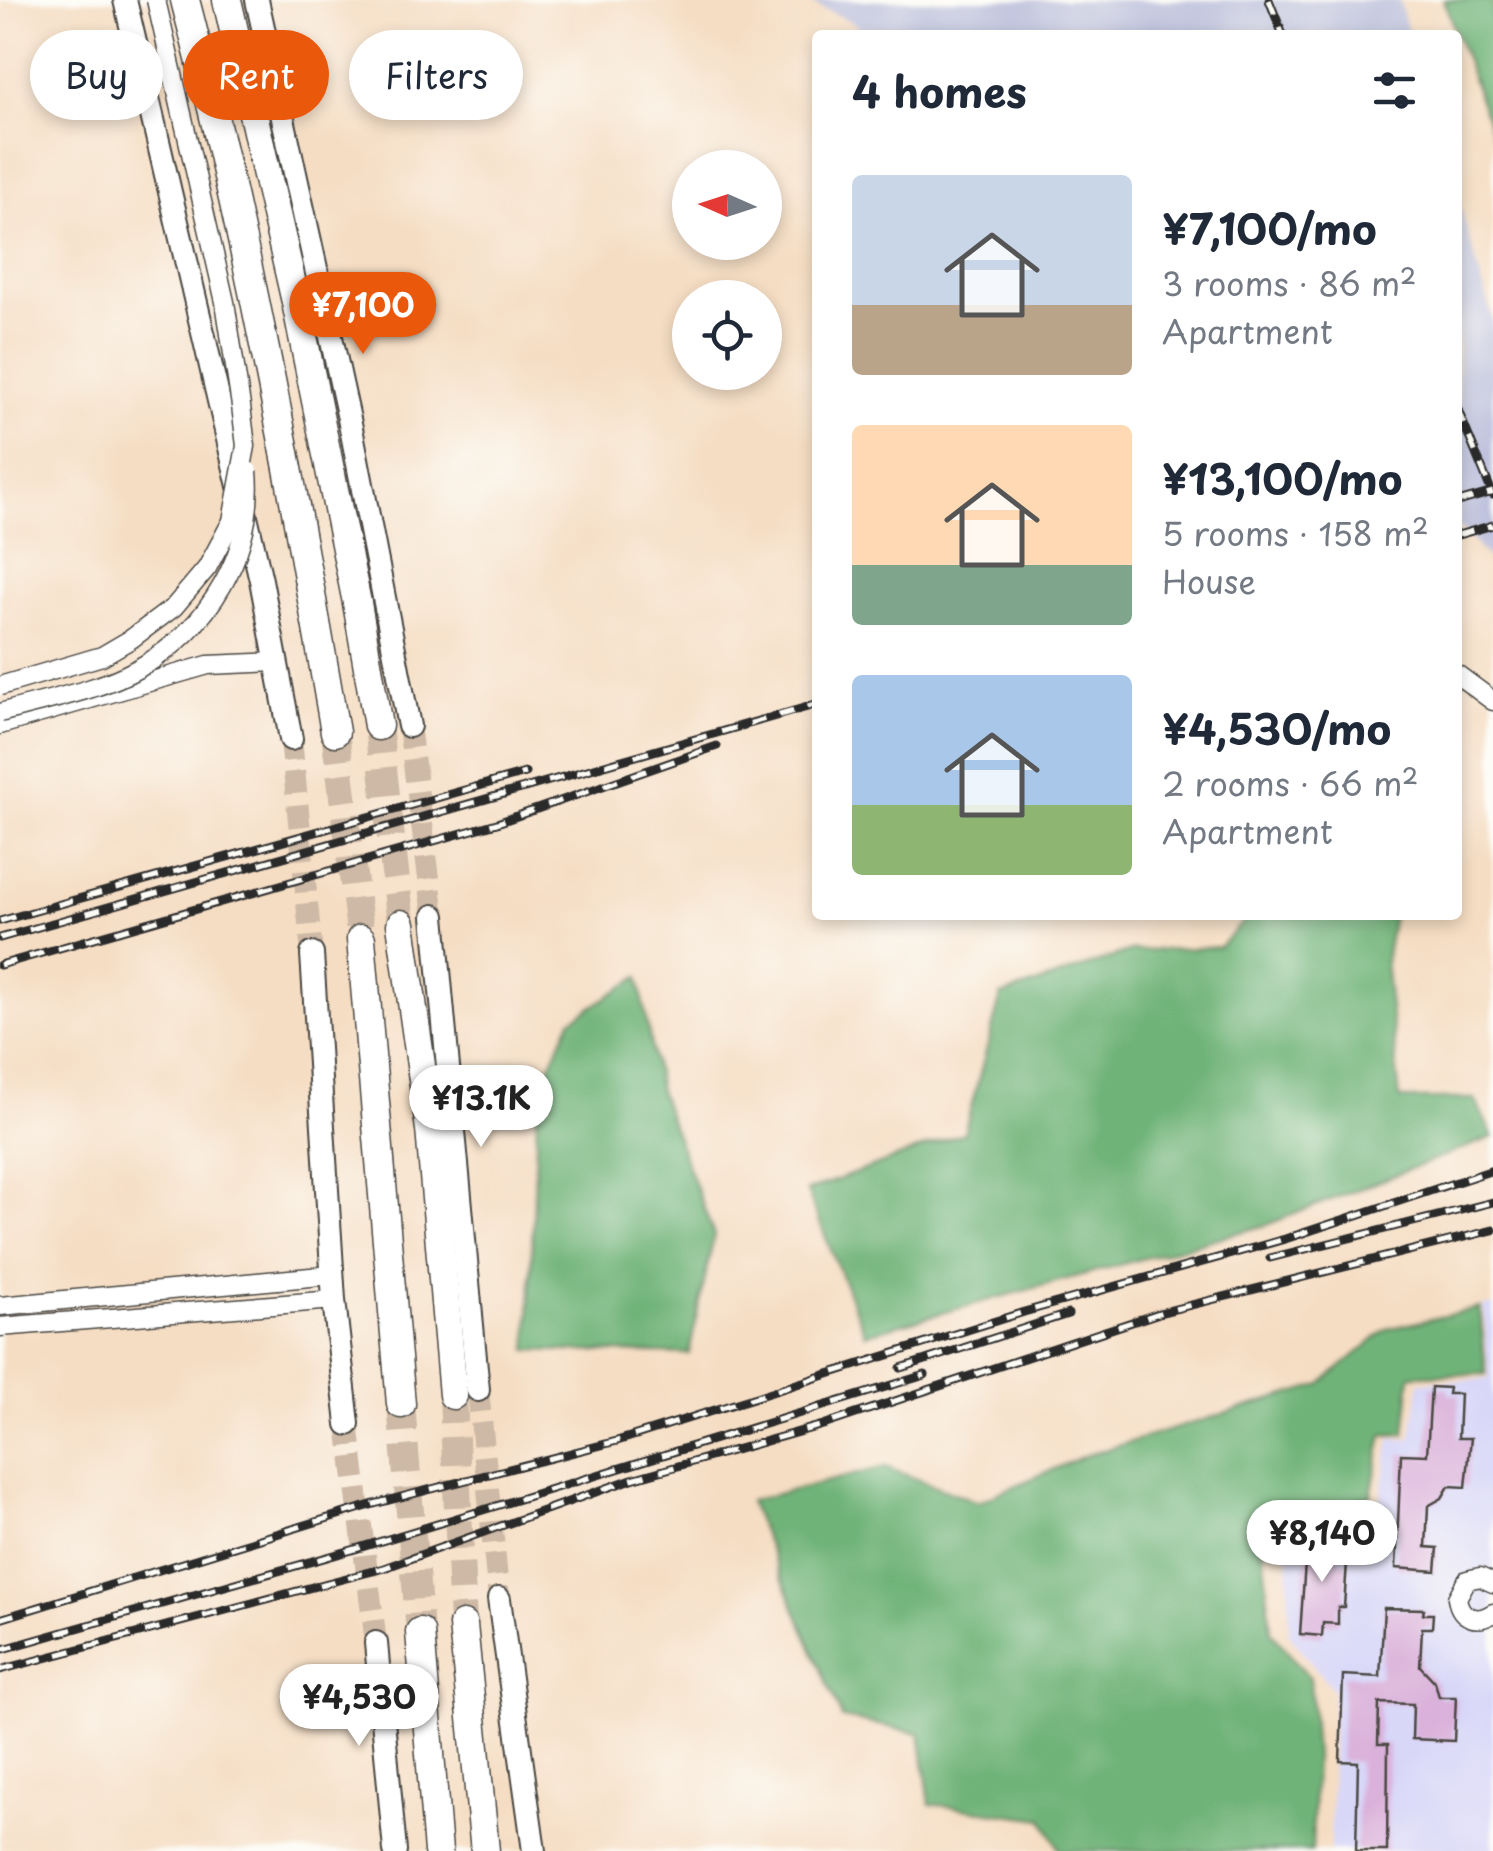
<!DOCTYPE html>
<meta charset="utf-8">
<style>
body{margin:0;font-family:"Playpen Sans",sans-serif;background:#f6f6f7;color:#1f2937;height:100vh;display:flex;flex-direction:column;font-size:38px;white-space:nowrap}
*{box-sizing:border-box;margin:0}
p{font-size:32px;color:#747a83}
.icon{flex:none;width:55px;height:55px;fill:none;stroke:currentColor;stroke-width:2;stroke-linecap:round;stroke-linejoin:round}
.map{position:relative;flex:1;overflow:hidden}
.panel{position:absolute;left:812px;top:30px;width:650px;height:890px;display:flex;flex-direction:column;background:#fff;border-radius:10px;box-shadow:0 5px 15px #0003}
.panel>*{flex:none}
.top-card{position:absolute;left:30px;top:30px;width:632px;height:90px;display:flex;gap:20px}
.needle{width:65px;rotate:273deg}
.tools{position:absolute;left:672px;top:150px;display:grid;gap:20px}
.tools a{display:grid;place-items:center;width:110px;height:110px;border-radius:50%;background:#fff;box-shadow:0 5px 15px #0003;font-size:50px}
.price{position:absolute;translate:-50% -85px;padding:0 22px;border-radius:35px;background:#fff;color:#222;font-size:32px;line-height:65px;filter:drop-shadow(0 2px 5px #0008)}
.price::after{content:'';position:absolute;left:50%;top:60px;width:30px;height:22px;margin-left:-15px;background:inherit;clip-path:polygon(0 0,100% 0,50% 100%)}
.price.active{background:#ea580c;color:#fff}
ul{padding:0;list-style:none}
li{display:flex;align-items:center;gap:30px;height:250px;padding:0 40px}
li span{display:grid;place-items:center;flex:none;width:280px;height:200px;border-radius:10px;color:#555}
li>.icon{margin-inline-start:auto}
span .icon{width:120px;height:120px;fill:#fffc;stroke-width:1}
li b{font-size:42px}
h2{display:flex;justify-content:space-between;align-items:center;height:120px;padding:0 40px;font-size:42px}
.chip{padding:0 35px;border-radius:45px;background:#fff;box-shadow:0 5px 15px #0003;font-size:35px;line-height:90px}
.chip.active{background:#ea580c;color:#fff}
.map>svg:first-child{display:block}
.built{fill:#d8d7f8}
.industrial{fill:#bfc2dd}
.forest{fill:#70b378;stroke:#4e6f52;stroke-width:2.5}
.building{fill:#dab1da}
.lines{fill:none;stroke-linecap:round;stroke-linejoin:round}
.major-tunnel{stroke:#cdb9a5;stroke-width:22;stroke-dasharray:22 11;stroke-linecap:butt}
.highway-tunnel{stroke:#cdb9a5;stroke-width:28;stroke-dasharray:28 14;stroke-linecap:butt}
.minor-casing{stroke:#494642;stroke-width:21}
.major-casing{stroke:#494642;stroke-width:26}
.highway-casing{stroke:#494642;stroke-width:31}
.minor{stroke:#fff;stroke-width:18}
.major{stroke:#fff;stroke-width:22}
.highway{stroke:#fff;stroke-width:28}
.rail-casing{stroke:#2b2b2b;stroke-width:9}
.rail{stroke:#fdfcf7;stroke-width:5;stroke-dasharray:15;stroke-linecap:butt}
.minor-bridge-casing{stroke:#494642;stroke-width:21;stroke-linecap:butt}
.minor-bridge{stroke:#fff;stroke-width:18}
</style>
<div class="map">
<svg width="1493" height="1851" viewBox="0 0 1493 1851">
<rect width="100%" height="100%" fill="#fdfcf7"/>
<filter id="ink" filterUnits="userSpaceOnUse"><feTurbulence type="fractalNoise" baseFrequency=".01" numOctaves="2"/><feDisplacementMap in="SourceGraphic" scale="20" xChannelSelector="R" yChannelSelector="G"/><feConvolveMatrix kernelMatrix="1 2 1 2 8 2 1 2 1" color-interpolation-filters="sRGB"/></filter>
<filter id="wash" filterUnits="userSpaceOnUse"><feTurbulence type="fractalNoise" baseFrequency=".0048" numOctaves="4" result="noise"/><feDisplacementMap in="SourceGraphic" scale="40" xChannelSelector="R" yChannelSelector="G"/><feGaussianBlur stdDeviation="2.25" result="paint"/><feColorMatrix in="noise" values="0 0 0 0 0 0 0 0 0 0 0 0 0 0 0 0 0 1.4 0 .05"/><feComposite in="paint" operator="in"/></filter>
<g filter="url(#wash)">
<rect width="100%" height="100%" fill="#f5ddc3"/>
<polygon class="built" points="1493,1305 1493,1851 1330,1851 1333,1690 1289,1634 1288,1532 1380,1503 1390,1439 1411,1439 1420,1382 1489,1379 1483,1306"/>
<g class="industrial">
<polygon points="805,0 1399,0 1409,35 870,35 850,21"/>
<polygon points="1458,200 1493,321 1493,569 1488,558 1458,525"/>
</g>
<g class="forest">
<polygon points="1444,0 1493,0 1493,136"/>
<polygon points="1250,915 1393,915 1385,962 1400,1099 1475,1099 1493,1137 1266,1225 865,1334 807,1191 964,1133 1001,996 1130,951 1219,947"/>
<polygon points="639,977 659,1091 714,1235 689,1354 528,1350 538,1091 571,1020"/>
<polygon points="1480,1308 1486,1374 1411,1375 1405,1434 1383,1435 1371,1495 1262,1535 1271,1632 1310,1678 1315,1757 1312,1851 1060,1851 1043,1819 930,1804 920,1733 842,1718 749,1501 885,1467 978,1502 1084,1456 1320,1385 1387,1329"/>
</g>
<g id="blocks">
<g class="building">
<polygon points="1431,1387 1449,1388 1448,1394 1460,1394 1458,1438 1471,1438 1466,1487 1449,1486 1442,1498 1428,1506 1426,1547 1438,1548 1436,1571 1396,1568 1401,1454 1427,1455"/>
<polygon points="1307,1534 1331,1536 1330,1550 1341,1550 1340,1562 1347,1562 1344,1607 1338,1607 1338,1624 1323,1623 1322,1636 1300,1634"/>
<polygon points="1384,1608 1424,1609 1423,1614 1433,1614 1432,1628 1422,1628 1420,1666 1435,1682 1439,1697 1456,1697 1454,1741 1412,1739 1413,1704 1379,1703 1378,1744 1388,1744 1387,1851 1356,1851 1358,1762 1340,1761 1343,1675 1380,1677"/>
</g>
</g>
</g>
<g filter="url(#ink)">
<use href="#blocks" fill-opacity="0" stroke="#494642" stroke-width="2.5"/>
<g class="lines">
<g class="major-tunnel">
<polyline points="409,726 434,916"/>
<polyline points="291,739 312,954"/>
<polyline points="478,1390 499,1599"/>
<polyline points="348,1424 376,1643"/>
</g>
<g class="highway-tunnel">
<polyline points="378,726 401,924"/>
<polyline points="335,732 361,939"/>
<polyline points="453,1395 463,1625"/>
<polyline points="401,1404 420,1632"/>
</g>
<defs>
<g id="minor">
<polyline points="1458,675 1493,701"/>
<polyline points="0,725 208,665 278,662"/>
<polyline points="0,1306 332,1275"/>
<polyline points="0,1327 334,1300"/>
<path d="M1493,1583L1480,1577L1467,1580L1457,1598C1460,1618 1477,1624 1493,1613"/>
</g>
<g id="major">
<polyline points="125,0 261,580 291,739"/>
<polyline points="257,0 351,428 409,726"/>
<polyline points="434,916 478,1390"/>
<polyline points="312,954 334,1300 348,1424"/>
<polyline points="499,1599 534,1851"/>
<polyline points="376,1643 395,1851"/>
</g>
<g id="highway">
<path d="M185,0C248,241 293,486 335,732"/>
<polyline points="227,0 296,302 357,603 378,726"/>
<polyline points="401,924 430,1129 453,1395"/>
<polyline points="361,939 401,1404"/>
<polyline points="463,1625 485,1851"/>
<polyline points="420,1632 438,1851"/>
</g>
</defs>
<use href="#minor" class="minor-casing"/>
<use href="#major" class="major-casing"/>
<use href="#highway" class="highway-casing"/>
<use href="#minor" class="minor"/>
<use href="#major" class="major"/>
<use href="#highway" class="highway"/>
<defs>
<g id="rail">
<polyline points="1269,0 1283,35"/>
<polyline points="1458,410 1493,495"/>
<polyline points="1458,502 1493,492"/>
<polyline points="1458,535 1493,525"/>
<polyline points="0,921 525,773"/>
<polyline points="0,938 818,704"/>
<polyline points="0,965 497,823 717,746"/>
<polyline points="1270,1258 1493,1202"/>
<polyline points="901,1368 1068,1314"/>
<polyline points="0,1619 374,1504 617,1441 1024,1312 1285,1239 1493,1170"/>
<polyline points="0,1650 352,1550 925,1375"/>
<polyline points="0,1670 384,1568 632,1479 823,1425 1159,1313 1493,1230"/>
</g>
</defs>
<use href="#rail" class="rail-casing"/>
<use href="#rail" class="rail"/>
<defs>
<g id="minor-bridge">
<polyline points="0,686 102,656 131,639 174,607 207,568 232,521 246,446 241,406 225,302 156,0"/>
<path d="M0,713C45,700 98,691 139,668C209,629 255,552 248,471"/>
</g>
</defs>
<use href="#minor-bridge" class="minor-bridge-casing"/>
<use href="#minor-bridge" class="minor-bridge"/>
</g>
</g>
</svg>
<div class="tools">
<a><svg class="needle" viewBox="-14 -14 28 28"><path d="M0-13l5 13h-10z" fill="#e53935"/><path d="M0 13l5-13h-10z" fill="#747a83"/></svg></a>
<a><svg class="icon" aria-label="locate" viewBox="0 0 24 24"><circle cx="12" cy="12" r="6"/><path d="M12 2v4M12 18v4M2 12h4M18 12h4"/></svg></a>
</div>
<b class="price active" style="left:363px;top:357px">¥7,100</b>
<b class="price" style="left:481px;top:1150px">¥13.1K</b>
<b class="price" style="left:1322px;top:1585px">¥8,140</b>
<b class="price" style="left:359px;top:1749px">¥4,530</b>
<div class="top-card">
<a class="chip">Buy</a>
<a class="chip active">Rent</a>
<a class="chip">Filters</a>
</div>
<section class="panel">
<h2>4 homes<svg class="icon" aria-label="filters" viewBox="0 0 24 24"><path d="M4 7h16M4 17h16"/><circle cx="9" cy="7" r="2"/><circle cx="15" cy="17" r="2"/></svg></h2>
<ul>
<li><span style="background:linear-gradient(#c9d6e8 65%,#b9a48a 0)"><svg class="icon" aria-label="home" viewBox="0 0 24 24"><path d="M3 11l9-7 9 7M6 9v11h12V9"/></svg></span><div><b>¥7,100/mo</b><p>3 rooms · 86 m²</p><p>Apartment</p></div></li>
<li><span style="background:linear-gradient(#ffd9b3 70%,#7fa58c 0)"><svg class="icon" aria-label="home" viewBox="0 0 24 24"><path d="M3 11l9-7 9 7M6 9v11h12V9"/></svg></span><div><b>¥13,100/mo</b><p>5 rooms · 158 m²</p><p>House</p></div></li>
<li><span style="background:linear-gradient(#a9c7e8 65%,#8fb573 0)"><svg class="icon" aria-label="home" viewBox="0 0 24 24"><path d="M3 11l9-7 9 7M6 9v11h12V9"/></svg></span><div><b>¥4,530/mo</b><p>2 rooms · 66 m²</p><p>Apartment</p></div></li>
</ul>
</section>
</div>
